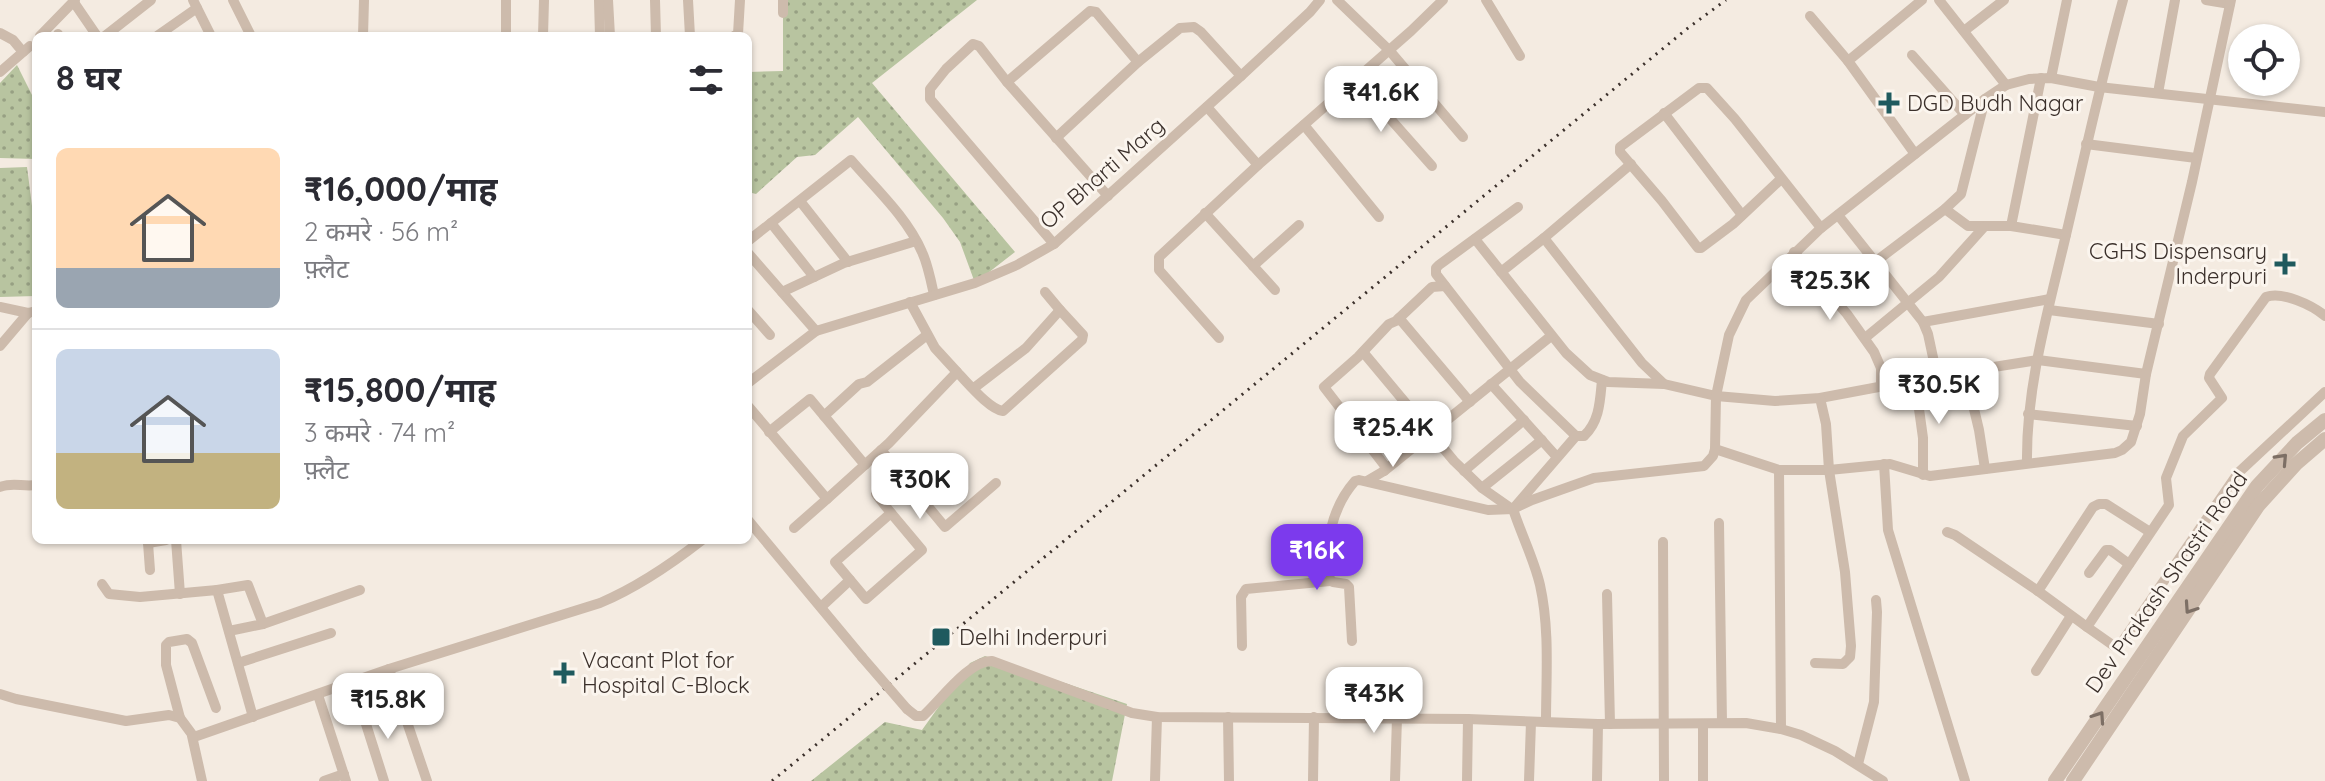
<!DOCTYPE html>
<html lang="hi">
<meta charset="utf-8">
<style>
body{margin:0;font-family:Quicksand,"Noto Sans Devanagari",sans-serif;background:#f7f7f7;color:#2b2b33;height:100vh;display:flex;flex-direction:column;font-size:30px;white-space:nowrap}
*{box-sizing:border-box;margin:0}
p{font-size:26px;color:#7c7c81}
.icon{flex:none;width:44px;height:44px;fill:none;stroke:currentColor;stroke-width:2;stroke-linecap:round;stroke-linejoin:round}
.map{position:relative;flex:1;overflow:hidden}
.sheet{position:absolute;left:32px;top:32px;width:720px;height:512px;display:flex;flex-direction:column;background:#fff;border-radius:12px;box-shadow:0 2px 6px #0004}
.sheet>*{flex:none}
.controls{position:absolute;left:2228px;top:24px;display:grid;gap:16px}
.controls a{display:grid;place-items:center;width:72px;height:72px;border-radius:50%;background:#fff;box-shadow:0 2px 6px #0004;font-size:40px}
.price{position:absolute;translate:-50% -68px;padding:0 18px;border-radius:16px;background:#fff;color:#222;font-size:26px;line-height:52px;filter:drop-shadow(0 2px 4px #0008)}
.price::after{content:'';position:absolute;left:50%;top:48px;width:24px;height:18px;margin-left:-12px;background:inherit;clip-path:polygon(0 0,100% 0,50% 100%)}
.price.on{background:#7c3aed;color:#fff}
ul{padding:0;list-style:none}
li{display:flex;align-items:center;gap:24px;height:200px;padding:0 24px}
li+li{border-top:2px solid #e1e1e2}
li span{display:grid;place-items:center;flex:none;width:224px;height:160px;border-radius:12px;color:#555}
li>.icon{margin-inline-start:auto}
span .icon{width:96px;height:96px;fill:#fffc;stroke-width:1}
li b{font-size:34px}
h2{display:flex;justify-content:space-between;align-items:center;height:96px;padding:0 24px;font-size:34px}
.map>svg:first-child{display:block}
.green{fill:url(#green-dots)}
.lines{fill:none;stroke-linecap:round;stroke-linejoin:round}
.minor{stroke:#cdbbac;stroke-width:10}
.tertiary{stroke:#cdbbac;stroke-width:14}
.rail{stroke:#3b302b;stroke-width:3;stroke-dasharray:2 6;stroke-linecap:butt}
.minor-bridge{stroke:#cdbbac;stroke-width:10}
.oneway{stroke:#7d6f65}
.poi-dot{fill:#1f5a5e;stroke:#fbf5ee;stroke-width:3}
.labels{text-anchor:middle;stroke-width:6;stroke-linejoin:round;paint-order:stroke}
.poi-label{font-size:22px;fill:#3b302b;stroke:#fbf5ee;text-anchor:start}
.street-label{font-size:22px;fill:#3b302b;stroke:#fbf5ee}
</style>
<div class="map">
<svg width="2325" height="781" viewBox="0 0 2325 781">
<defs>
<pattern id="green-dots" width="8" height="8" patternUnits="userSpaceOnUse" patternTransform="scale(2)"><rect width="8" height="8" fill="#b8c4a0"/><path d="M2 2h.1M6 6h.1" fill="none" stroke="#97a083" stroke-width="1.8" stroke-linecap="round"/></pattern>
</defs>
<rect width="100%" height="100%" fill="#f4ebe1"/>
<g class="green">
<polygon points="783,0 977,0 872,83 1015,252 975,283 960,242 943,218 858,117 815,155 797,157 756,194 748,192 748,72 783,71"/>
<polygon points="17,65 36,103 36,159 0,158 0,83"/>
<polygon points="27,167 36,237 36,296 0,297 0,168"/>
<polygon points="985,656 1127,704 1112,781 811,781 885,722 922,730 970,663"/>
</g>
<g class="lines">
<g class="minor">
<polyline points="193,0 211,36"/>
<polyline points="233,0 251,36"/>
<polyline points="506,0 506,36"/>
<polyline points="599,0 600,36"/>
<polyline points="608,0 610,36"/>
<polyline points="655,0 656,36"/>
<polyline points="688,0 690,36"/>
<polyline points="783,0 783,13"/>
<polyline points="1337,0 1389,50 1463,137"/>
<polyline points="1486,0 1520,56"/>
<polyline points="1939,0 2006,85"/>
<polyline points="2206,0 2230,4"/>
<polyline points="73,1 97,36"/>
<polyline points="1810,16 1848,61"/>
<polyline points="1964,31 2004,0"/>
<polyline points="0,33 13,40 23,52"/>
<polyline points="58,34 59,36"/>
<polyline points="40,36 75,0"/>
<polyline points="105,36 151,0"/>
<polyline points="157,36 197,8"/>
<polyline points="363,36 364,0"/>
<polyline points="543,36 544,0"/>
<polyline points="734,36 738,34 740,0"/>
<polyline points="1912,55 1965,115"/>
<polyline points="0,72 30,46"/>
<polyline points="2041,78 2011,226 2066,235"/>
<polyline points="2051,78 2067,0"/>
<polyline points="1355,79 1432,166"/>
<polyline points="1007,82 1090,11 1096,12 1138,62"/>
<polyline points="2158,93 2175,0"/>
<polyline points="1207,107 1258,165"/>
<polyline points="1664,113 1742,215"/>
<polyline points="1304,125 1379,217"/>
<polyline points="1056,138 1138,62 1180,28 1194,27 1201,32 1241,76"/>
<polyline points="2086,144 2196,158"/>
<polyline points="1915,154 1848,61 1922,0"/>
<polyline points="1631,164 1544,238 1642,363 1664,384"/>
<polyline points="1781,179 1733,224 1701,248 1698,248 1662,201 1620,152 1620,147 1699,88 1707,88 1735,119 1821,228"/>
<polyline points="800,201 848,262"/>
<path d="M1518,207L1439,265L1436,268V274L1520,382L1576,436H1584C1600,421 1600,400 1602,380"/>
<polyline points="1945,209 1968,226 2011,226"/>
<polyline points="1205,213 1275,290"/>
<polyline points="1838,215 1923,322 1928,334 1937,376"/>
<polyline points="771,223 814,277"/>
<polyline points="1475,239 1566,353 1590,375 1608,382 1664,384 1716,396 1775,401 1820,398 1937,376 2038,360 2146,374"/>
<path d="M748,241L851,160C875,188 907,217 922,252C928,265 931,281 934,295"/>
<polyline points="1054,244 930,99 930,89 946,69 973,44 979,46 1007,82 1108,196"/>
<polyline points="1794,252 1847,314 1874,352 1881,368 1881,387"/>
<polyline points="748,253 816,331"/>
<polyline points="1875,262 1945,209 1961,194 1985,99"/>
<polyline points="1253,266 1299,225"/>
<polyline points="1501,272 1544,238"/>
<polyline points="782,292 844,263 916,241"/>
<polyline points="1045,292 1060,310"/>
<polyline points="0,307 28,313 36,311"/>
<polyline points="748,310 770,335"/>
<polyline points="2049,310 2159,324"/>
<path d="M2325,316C2312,305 2282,291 2266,297L2210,374L2209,378L2222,398L2183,436L2166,478L2169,505L2087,627L2114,646L2120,645L2238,473L2325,392"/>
<polyline points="1399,318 1470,402"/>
<polyline points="1923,322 2050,299"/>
<polyline points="1219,338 1159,270 1159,257 1258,165 1411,31 1443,0"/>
<polyline points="1865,338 1939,277 1984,227"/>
<polyline points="0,346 28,313"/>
<polyline points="1363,352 1454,461 1482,488 1512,509"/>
<polyline points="1965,371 1979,430 1985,469"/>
<path d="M957,372C968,383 989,409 1003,411L1082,340L1083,335L1060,310L1026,348L974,388"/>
<polyline points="1915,380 1923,438 1923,475"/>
<polyline points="748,383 816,331 975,283 1017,265 1054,244 1241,76 1310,12 1320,0"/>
<polyline points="1491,384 1556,456"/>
<polyline points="748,406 827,499 889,443 957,372 935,348 910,302"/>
<polyline points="2028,414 2137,426"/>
<polyline points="824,416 859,384 867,382 927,335"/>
<polyline points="769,432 810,399 865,465"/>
<polyline points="1715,449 1779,470 1781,729"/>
<polyline points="881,450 945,527 996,483"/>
<path d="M2027,462C2026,387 2048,311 2065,239C2084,159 2101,79 2123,0"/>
<polyline points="1884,464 1888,530 1965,781"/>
<polyline points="1779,470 1829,470 1890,464 1930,476 2115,453 2122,450 2131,442 2140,414 2146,374 2192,182 2231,0"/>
<polyline points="1384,471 1551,336"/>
<polyline points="1464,471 1524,420"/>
<polyline points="1367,481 1384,471 1385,466 1324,387 1358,357 1389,324 1396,321 1432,287 1445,286"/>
<path d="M0,487C12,482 23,487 36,485"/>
<polyline points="1482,488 1542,440"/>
<polygon points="891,513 922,550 866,599 835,562"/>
<polyline points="891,513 876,494 901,474"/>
<polyline points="748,520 862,657"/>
<polyline points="1719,523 1722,723"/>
<polyline points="794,528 827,499"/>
<polyline points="1947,532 1955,535 2038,591"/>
<polyline points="148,540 148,543 166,540"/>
<polyline points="176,540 180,594"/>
<polyline points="1663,542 1664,781"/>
<polyline points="148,543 150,570"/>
<polyline points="2089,573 2106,550 2110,550 2129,564"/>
<polyline points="102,584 109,594 140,597 217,590 253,717"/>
<polyline points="217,590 248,585 263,624 229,631"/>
<polyline points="1607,594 1610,724"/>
<polyline points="821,607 850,580"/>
<polyline points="263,624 360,590"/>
<polyline points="2087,627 2038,591 2093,507 2099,504 2106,504 2150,532"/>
<path d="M1352,641L1349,587L1346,584L1333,582L1329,578C1324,545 1332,507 1355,481L1359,480L1488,510L1513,509L1576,436"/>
<polyline points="1242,646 1241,597 1246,589 1330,581"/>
<polyline points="238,663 331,633"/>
<polyline points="1815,663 1843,664 1850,657 1851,646 1845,572 1829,470 1826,424 1820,398"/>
<polyline points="389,669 427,781"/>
<polyline points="2036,671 2071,616"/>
<path d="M0,694L16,699L126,721L169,715L180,718L194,737L389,669L600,603C638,587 670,565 702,540"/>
<polyline points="318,695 346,781"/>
<path d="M907,709L916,716H923C940,701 969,660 992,661L1132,713L1157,717L1468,719L1598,724L1746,723L1781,729L1801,735L1835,751L1883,781"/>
<polyline points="1228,717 1229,781"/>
<polyline points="180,718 166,665 166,645 169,642 187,639 192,643 216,708"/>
<path d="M1546,722C1546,677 1550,630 1540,585C1534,559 1521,534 1513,509L1532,500L1594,478L1704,466L1713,456L1715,449L1716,396L1729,335L1746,300L1821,228L1985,99L2006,85L2029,79L2051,78L2099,87L2325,112"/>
<polyline points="1703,724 1703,781"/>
<polyline points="192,736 202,781"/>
<polyline points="1858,764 1874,702 1877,612 1876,600"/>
<polyline points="324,781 344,774"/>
<polyline points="384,781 365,721 367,718 403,707"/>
<polyline points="1155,781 1157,717"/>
<polyline points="1313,781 1314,717"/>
<polyline points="1395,781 1397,718"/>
<polyline points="1467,781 1468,719"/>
<polyline points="1529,781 1531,722"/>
<polyline points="1597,781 1598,724"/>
</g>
<g class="tertiary">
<polyline points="2055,781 2257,486 2297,443 2325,420"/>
<polyline points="2073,781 2258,506 2296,464 2325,439"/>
</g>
<polyline class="rail" points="772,781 1688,28 1726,0"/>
<polyline class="minor-bridge" points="862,657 907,709"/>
</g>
<defs><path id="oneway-chevron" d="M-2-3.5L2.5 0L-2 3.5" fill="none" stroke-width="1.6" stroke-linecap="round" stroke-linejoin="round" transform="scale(2)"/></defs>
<g class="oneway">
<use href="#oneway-chevron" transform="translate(2282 459) rotate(-47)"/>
<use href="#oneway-chevron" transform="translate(2190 608) rotate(124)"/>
<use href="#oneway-chevron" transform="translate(2099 717) rotate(-56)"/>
</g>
<g class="poi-dot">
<path d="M1885 91h8v8h8v8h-8v8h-8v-8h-8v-8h8z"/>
<path d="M2281 252h8v8h8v8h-8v8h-8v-8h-8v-8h8z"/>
<rect x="931" y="627" width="20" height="20" rx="4"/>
<path d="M560 661h8v8h8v8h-8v8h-8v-8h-8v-8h8z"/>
</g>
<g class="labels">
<g class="poi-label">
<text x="1907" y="111">DGD Budh Nagar</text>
<text x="2267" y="259" text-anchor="end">CGHS Dispensary<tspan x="2267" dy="25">Inderpuri</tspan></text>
<text x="959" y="645">Delhi Inderpuri</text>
<text x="582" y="668">Vacant Plot for<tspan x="582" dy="25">Hospital C-Block</tspan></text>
</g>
<g class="street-label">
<text transform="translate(1102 173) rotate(-41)" y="8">OP Bharti Marg</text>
<text transform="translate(2166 582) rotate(-55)" y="8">Dev Prakash Shastri Road</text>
</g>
</g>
</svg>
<div class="controls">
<a><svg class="icon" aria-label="locate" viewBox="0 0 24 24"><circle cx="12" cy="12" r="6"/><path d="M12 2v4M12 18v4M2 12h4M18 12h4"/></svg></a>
</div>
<b class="price" style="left:1381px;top:134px">₹41.6K</b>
<b class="price" style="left:1830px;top:322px">₹25.3K</b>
<b class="price" style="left:1939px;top:426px">₹30.5K</b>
<b class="price" style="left:1393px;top:469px">₹25.4K</b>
<b class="price" style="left:920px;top:521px">₹30K</b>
<b class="price on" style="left:1317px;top:592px">₹16K</b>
<b class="price" style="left:1374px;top:735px">₹43K</b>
<b class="price" style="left:388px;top:741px">₹15.8K</b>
<section class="sheet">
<h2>8 घर<svg class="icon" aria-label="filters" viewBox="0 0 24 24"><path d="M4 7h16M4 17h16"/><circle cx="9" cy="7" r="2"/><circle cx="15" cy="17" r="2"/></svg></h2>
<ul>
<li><span style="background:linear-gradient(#ffd9b3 75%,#9aa5b1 0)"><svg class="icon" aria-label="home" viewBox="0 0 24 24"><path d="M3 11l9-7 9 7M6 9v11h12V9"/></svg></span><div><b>₹16,000/माह</b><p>2 कमरे · 56 m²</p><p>फ़्लैट</p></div></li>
<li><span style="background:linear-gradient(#c9d6e8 65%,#c2b280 0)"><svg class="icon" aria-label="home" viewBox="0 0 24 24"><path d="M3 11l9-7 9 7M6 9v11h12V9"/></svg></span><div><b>₹15,800/माह</b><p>3 कमरे · 74 m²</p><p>फ़्लैट</p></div></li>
</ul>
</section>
</div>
